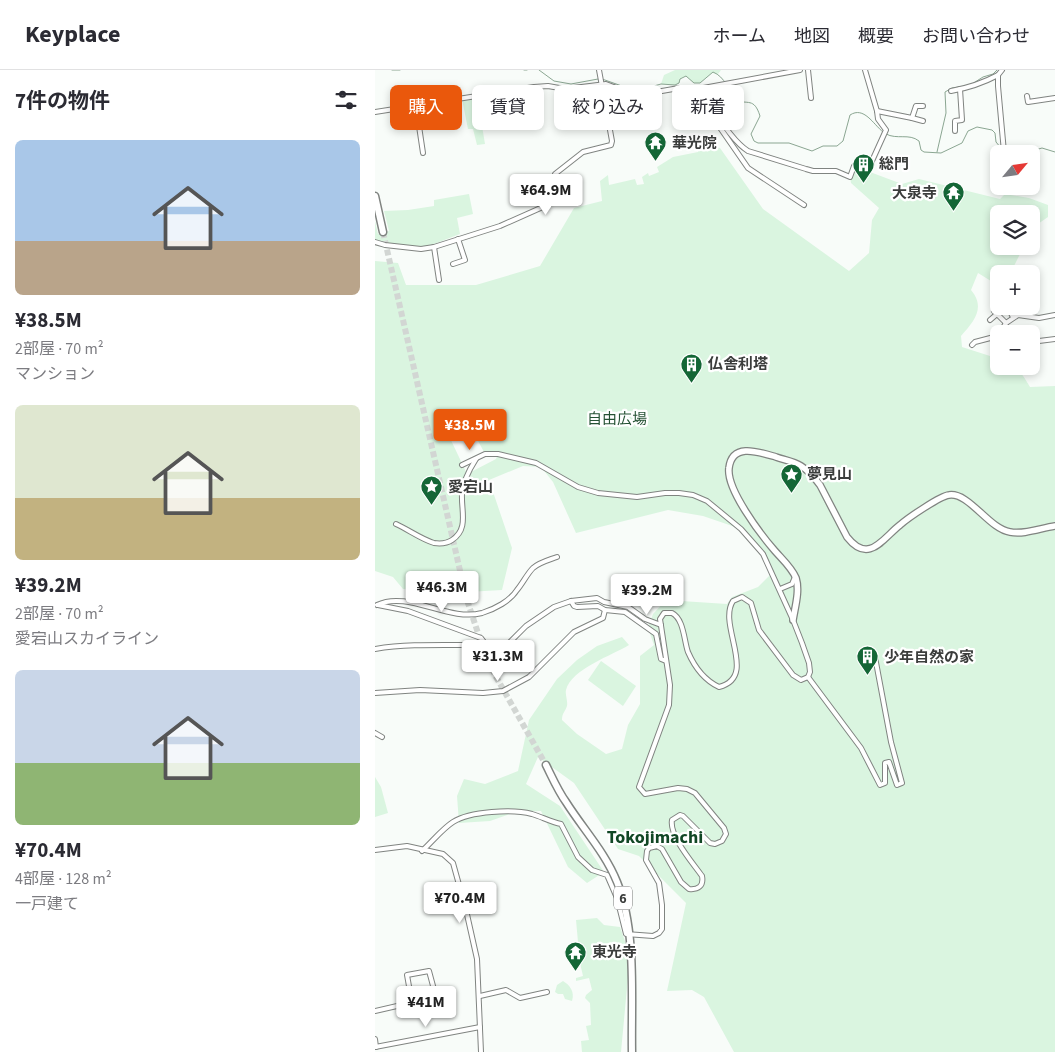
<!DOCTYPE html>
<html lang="ja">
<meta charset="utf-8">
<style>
body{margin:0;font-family:"Source Sans 3","Noto Sans JP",sans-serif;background:#f2f2f3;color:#2b2b33;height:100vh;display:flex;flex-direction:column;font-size:19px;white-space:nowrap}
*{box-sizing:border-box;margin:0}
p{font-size:16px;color:#7c7c81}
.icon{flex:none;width:28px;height:28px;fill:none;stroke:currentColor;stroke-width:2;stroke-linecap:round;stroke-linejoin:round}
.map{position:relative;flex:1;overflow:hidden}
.panel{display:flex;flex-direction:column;background:#fff;width:375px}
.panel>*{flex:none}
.guide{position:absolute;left:15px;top:15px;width:475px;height:45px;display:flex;gap:10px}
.needle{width:32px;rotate:61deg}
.buttons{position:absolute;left:615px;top:75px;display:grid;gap:10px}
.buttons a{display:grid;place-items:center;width:50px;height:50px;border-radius:8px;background:#fff;box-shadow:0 2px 8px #0003;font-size:25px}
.price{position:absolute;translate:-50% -42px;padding:0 11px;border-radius:5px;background:#fff;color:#222;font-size:16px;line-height:32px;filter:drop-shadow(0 1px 2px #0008)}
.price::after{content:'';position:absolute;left:50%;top:30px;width:15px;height:11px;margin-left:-8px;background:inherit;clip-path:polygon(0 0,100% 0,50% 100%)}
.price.selected{background:#ea580c;color:#fff}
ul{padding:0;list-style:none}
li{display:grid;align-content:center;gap:10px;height:265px;padding:0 15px}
li span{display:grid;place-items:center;height:155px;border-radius:8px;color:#555}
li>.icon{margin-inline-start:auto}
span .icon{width:90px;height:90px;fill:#fffc;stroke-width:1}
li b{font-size:21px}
h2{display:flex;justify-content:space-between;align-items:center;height:60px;padding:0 15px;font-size:21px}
.pill{padding:0 18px;border-radius:8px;background:#fff;box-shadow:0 2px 8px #0003;font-size:18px;line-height:45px}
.pill.selected{background:#ea580c;color:#fff}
header{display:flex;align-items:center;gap:30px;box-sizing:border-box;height:70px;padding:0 25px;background:#fff;border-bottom:1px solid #e1e1e2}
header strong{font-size:24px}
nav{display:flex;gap:28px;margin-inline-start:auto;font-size:18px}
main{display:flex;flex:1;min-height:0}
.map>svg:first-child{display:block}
.green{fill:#daf5e0;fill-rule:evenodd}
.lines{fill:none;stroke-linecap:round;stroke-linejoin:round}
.stream{stroke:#8ba692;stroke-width:1}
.primary-tunnel{stroke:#d2d6d3;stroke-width:6;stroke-dasharray:6 3;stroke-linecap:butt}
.street-casing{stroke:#808481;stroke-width:6}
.secondary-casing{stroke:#808481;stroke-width:8}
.primary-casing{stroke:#808481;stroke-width:9}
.street{stroke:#fff;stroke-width:4}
.secondary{stroke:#fff;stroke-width:5.5}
.primary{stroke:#fff;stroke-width:6}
.labels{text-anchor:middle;stroke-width:4.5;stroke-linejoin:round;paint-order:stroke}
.shield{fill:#fff;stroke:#767776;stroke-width:1}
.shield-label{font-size:14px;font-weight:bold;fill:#3b3d3c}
.poi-label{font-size:15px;font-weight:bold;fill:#3b3d3c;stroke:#fff;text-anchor:start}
.park-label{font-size:15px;fill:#255234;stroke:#fff}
.quarter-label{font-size:18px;font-weight:bold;fill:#114725;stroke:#fff}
</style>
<header>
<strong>Keyplace</strong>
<nav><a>ホーム</a><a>地図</a><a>概要</a><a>お問い合わせ</a></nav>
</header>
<main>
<section class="panel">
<h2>7件の物件<svg class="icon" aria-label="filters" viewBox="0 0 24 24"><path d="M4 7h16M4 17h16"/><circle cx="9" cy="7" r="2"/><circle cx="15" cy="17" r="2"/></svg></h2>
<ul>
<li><span style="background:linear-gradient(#a9c7e8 65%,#b9a48a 0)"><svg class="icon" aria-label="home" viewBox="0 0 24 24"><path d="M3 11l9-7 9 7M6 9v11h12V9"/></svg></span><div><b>¥38.5M</b><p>2部屋 · 70 m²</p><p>マンション</p></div></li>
<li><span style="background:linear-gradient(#dfe7d0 60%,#c2b280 0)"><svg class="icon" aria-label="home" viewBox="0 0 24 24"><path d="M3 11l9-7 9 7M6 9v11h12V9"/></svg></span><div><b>¥39.2M</b><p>2部屋 · 70 m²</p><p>愛宕山スカイライン</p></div></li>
<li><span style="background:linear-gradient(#c9d6e8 60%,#8fb573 0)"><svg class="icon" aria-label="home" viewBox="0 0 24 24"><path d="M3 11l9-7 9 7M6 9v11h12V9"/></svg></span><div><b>¥70.4M</b><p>4部屋 · 128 m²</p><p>一戸建て</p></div></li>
</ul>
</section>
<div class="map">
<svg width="680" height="982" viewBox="0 0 680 982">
<rect width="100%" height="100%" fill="#f8fcf9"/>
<g class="green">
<polygon points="300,0 346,0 343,4 337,3 325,13 319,13 311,6 305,9 304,13 300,15 286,14 289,5"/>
<polygon points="102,26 110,74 102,75 98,59 93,59 87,29"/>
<path d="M333,74L345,78L388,139L474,201L494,183L497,150L504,138L476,113L475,107L479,96L527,114L544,109L625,129L630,124L654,128L673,135V147L660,156L656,163V144H624V176H649L635,204H624V216L603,203L596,220C611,238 599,251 586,266L587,277L615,286L624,290V296C643,296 646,302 655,317L680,316V982H359L329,927L317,920L292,921L311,833L264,786L243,779L199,713L163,687L151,714L185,736L229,802L212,813L193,797L166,741L141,742L115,751L84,753L82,726L89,709L110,714L143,701L154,650L182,609L202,590L222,576L247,567L254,575C238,585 196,599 191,620C190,625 193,631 192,636C190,642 187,643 187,650L202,664L231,684L247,679L253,655L265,634V586L279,575L273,558L278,544L291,530L352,534L357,527L383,517L397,503L388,484L366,459L328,446L293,440L201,463L178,412L166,397L148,396L114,410L137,478L127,520L92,522L28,519L18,507L0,501V191L23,193L31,215H101L165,196L199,138L227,131L225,111L233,105L234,115L260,109L262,115L269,114L267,107L273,103L274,106L284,102L282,97L298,87L323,82L324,77ZM95,356L109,382L123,384L121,389L92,404L74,366Z"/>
<polygon points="94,124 98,144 82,148 85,164 46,179 0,172 0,151 3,164 14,161 9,141 33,140 59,136 59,130"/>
<polygon points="226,591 261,616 248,636 213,610"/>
<polygon points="0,707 6,717 13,743 0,747"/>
<polygon points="222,848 229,855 245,857 251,874 253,907 246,982 207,982 206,971 214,970 211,956 216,955 215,933 210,928 211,925 217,920 214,908 201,911 201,908 208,906 205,893 202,894 199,873 203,872 201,850"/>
<path d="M188,911C195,915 200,922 197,931L190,929L188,924H183L180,922L182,915Z"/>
</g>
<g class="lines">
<g class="stream">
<polyline points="17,0 25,0"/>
<polyline points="149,0 152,0"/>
<polyline points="164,0 179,11 196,14 223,9"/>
<path d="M227,9L261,21L286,14L300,15L304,13L305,9L311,6L319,13H325L338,2C350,7 354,20 359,30C373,35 379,27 385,46L376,64L379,71L383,73H414L437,81L448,76H462L468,71L475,45C489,36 498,54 508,62"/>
<polyline points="597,14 608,7 618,4 622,0"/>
<path d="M511,64C522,70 534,63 544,71L546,80L549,82L566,83L587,73L593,61L602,57L617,60L620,63L621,72L626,78"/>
<polyline points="630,78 650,77 657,81 667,78 680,82"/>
<polyline points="562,82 571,43 570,22 577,18 591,16"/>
</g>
<polyline class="primary-tunnel" points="8,162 91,527 106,572 120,605 171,695"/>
<defs>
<g id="street">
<polyline points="433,0 436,28"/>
<polyline points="627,0 623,5 623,16 629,82"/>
<polyline points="186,19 189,44 193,55"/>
<polyline points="315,19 330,36 373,98 429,135"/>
<path d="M323,19C338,36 354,69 373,81L431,99L438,101H461L475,107L479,96L492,102L511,60L503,49L502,41L490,0"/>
<path d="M576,21C593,18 608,13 623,5"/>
<polyline points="652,26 653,32 680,28"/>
<polyline points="41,36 48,83"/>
<polyline points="502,41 537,48 541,36 548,36"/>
<polyline points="0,42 159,17 173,16 190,19 231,14 260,25 264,25 304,18 323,19 425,0"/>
<polyline points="537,48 548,51"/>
<polyline points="580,61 580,51 587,50 585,19"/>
<polyline points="0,172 10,175 46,179 59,177 125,156 179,132 183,125 180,104 208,82 236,75 237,71 224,0"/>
<polyline points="59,177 64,210"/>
<polyline points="78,194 90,190 83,169"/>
<polyline points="649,204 649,203"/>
<polyline points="632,236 638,247"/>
<polyline points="619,241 631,253"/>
<polyline points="615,250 622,244"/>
<polyline points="624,264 631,253 643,245 664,248 680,245"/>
<polyline points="656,272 680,269"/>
<polyline points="597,275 600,272 623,266"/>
<path d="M21,454C34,460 46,469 59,473C66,474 71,474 77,470C94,459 86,441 87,424C88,411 94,400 101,389"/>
<polyline points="405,519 417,514 420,507"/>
<polyline points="196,531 199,536 202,537 223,536 230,540 250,542 281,564 286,589 291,591"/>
<path d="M2,535C33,520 73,552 107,543C120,539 135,531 142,520C148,513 152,504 158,498C165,492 174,490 182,487"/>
<polyline points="3,535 33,541 106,568 109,572 108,579"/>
<path d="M0,579C30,574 62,575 93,575C104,576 115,584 127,580L151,556L179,537L196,531L222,528L229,532L253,537L270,549L286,555"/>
<polyline points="433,607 486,678 505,715 510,713 510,693 514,692 522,715 527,713 516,672 500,587"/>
<polyline points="0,623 45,620 108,623 128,621 154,607 199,562 228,548 230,540"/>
<polyline points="0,663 7,667"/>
<polyline points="0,780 32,776 68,784 78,793 91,840 102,889 106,982"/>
<path d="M47,781C57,772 67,759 78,752C95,741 138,739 157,744C167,747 176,752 186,754L203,787L217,800L232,805L242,828L251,864L278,866L284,863L287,859V835L284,813L271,790L272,781L274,778L282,776L287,779L306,812L314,819C323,820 329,816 327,806C318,793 294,766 297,750L305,745L308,746L335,773L340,774L347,771L351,764L349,758L320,723L312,719L303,718L270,724L264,717L294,635L295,615L285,549L289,543H297C309,549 309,571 313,582C320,598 329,610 344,617C384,607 342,555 358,531L367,527L376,533L384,560L418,605L426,610L433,607L435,602L434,593L427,573L418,550L388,484L366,459L332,431L318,425L304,423H290L262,427L223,423L203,417L161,393L123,384H110L87,395"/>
<polyline points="105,926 131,920 145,928 172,922"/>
<polyline points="0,941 61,927 54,901 32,905 37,933"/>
<polyline points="0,969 1,977"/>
<polyline points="0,977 105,957"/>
</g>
<path id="secondary" d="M418,550C420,537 425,521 421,508C417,498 407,489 400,481C386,465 351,419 354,398C357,372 384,382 401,387C409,390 418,391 426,396C434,401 439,407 445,415L472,467C494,495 508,468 525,455C533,448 565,426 574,425C594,422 614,459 635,462C649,465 666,458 680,456"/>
<g id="primary">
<polyline points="0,126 8,162"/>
<path d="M171,695C177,707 183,721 191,732C208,759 230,782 242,812C262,861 256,929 257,982"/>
</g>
</defs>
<use href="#street" class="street-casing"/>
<use href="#secondary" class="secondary-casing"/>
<use href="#primary" class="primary-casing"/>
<use href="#street" class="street"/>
<use href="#secondary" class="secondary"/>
<use href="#primary" class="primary"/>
</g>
<defs>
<symbol id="temple-pin" viewBox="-11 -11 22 30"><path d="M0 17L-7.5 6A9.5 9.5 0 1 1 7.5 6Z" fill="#146636" stroke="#fff"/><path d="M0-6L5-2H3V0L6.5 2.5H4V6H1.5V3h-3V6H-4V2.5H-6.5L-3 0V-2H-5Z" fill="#fff"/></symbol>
<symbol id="building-pin" viewBox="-11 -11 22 30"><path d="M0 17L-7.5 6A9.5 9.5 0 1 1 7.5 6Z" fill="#146636" stroke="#fff"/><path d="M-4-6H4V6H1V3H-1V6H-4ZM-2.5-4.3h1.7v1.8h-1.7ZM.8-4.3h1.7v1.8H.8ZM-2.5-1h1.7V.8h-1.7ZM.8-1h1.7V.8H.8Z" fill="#fff"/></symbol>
<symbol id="sight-pin" viewBox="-11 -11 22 30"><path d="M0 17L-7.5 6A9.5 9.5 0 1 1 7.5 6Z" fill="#146636" stroke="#fff"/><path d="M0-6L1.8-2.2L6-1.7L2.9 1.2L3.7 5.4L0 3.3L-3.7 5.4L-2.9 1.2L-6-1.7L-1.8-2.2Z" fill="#fff"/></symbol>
</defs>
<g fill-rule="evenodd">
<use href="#temple-pin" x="268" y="60" width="25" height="34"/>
<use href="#building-pin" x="476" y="82" width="25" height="34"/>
<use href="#temple-pin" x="566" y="110" width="25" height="34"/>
<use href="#building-pin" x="304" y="282" width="25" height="34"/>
<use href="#sight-pin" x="404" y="392" width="25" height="34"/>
<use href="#sight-pin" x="44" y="404" width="25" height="34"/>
<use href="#building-pin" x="480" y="574" width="25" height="34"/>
<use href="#temple-pin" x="188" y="870" width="25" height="34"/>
</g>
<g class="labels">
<rect class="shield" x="239" y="816.5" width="18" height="23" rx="4"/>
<g class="shield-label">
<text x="248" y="833">6</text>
</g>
<g class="poi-label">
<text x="297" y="78">華光院</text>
<text x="504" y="99">総門</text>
<text x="562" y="128" text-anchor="end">大泉寺</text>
<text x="333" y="299">仏舎利塔</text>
<text x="432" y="409">夢見山</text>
<text x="73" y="422">愛宕山</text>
<text x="509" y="592">少年自然の家</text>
<text x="217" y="887">東光寺</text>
</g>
<g class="park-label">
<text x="242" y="354">自由広場</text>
</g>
<g class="quarter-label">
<text x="280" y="773">Tokojimachi</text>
</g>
</g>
</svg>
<div class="buttons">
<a><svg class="needle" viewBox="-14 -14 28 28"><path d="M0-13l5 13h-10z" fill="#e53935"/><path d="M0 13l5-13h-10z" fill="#7c7c81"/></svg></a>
<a><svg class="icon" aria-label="layers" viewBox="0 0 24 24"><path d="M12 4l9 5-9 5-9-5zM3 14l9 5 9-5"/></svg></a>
<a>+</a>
<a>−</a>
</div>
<b class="price" style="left:171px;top:146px">¥64.9M</b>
<b class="price selected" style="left:95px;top:381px">¥38.5M</b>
<b class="price" style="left:67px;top:543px">¥46.3M</b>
<b class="price" style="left:272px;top:546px">¥39.2M</b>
<b class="price" style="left:123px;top:612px">¥31.3M</b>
<b class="price" style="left:85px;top:854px">¥70.4M</b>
<b class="price" style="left:51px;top:958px">¥41M</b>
<div class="guide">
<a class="pill selected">購入</a>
<a class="pill">賃貸</a>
<a class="pill">絞り込み</a>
<a class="pill">新着</a>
</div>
</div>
</main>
